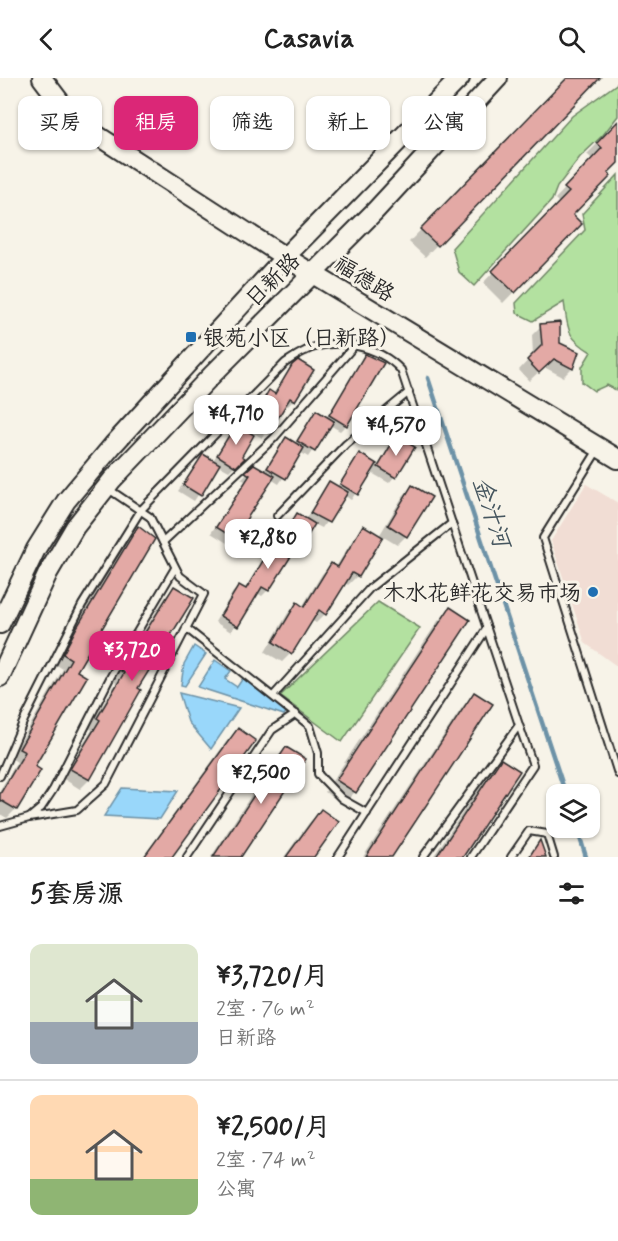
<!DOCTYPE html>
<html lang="zh">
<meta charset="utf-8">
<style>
body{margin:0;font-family:Mynerve,"LXGW WenKai TC",sans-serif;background:#f6f6f6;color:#222;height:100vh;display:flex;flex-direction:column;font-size:22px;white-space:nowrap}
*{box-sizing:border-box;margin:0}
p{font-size:20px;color:#767676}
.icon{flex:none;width:33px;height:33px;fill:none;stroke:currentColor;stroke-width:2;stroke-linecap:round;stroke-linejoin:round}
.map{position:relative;height:779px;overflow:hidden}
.panel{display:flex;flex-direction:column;background:#fff;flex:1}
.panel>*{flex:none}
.top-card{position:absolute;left:18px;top:18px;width:582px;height:54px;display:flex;gap:12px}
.controls{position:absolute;left:546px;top:706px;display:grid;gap:12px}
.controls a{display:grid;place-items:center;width:54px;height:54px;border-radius:12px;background:#fff;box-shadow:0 2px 4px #0004;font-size:30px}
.price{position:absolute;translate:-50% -51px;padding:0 14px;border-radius:12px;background:#fff;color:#222;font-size:20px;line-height:39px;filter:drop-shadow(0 2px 3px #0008)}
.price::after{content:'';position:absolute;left:50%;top:36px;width:18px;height:14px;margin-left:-9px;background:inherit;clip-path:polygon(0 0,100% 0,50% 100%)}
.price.on{background:#db2777;color:#fff}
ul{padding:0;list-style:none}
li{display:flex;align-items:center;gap:18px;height:150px;padding:0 30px}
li+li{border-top:2px solid #e0e0e0}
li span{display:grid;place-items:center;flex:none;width:168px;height:120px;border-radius:12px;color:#555}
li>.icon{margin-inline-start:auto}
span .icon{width:72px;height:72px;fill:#fffc;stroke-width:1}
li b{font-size:26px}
h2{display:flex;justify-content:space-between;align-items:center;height:72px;padding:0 30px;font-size:26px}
.pill{padding:0 21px;border-radius:12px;background:#fff;box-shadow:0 2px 4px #0004;font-size:21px;line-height:54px}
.pill.on{background:#db2777;color:#fff}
header{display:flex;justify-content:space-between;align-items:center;height:78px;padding:0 30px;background:#fff;font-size:27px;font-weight:700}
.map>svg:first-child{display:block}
.built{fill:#f1ddd4}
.green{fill:#b3e1a0;stroke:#6f8666;stroke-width:1.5}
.water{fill:#99d7fa;stroke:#6d92a7;stroke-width:1.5}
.shadow{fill:#0003}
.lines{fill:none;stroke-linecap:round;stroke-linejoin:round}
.stream{stroke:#6d92a7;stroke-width:4.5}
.building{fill:#e3a9a5;stroke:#2b2b2b;stroke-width:1.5}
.lane-casing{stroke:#2b2b2b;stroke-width:10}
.secondary-casing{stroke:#2b2b2b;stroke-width:22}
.lane{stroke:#f7f3e8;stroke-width:6}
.secondary{stroke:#f7f3e8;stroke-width:18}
.poi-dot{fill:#1f6fb2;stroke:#f7f3e8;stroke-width:2}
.labels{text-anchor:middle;stroke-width:6;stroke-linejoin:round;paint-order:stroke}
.street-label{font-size:22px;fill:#2b2b2b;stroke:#f7f3e8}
.poi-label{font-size:22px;fill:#2b2b2b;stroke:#f7f3e8;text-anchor:start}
.water-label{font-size:24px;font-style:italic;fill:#46565f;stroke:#f7f3e8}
</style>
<header><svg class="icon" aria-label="back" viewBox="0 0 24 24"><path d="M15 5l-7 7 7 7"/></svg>Casavia<svg class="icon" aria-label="search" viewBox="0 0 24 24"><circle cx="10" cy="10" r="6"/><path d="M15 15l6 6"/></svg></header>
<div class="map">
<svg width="618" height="779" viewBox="0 0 618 779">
<rect width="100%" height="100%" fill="#f7f3e8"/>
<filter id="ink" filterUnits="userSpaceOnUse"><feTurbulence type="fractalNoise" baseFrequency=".0167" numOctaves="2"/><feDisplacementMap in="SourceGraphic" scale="12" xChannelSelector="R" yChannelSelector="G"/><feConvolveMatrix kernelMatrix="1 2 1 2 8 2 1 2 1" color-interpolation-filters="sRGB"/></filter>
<g filter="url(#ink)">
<polygon class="built" points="586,406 618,425 618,589 585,565 551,463"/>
<g class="green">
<polygon points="618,5 618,38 603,57 580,79 557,109 552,122 474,208 459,194 452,170 572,38"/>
<path d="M618,97V310L616,312L607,307L594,313L582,304V289L591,274C566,259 568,251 564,224L533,243L517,235L516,225L585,152L582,136Z"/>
<polygon points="378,524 420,550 342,664 280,618"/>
</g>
<g class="water">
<polygon points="194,568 206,576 185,608 181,607 184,586"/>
<polygon points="215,582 231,593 225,601 237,609 243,600 289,630 284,637 198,609"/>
<polygon points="179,615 239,630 211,671 188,644"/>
<polygon points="122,710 178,713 160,741 104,738"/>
</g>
<g class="shadow">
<polygon points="569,0 598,0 425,179 409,164"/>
<polygon points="618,45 618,83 570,137 580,146 503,225 483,205 559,125 555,121 593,82 587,76"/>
<polygon points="541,248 559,266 572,290 563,299 544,289 529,303 519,292 533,277 532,257"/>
<polygon points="365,278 382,286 346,347 340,353 330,347 308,379 300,374 279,406 271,401 227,465 211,455 245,403 241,401 255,387 264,393 281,366 287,361 295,365 316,334 326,340"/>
<polygon points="293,288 294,322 288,328 284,326 262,360 246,350 264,320 270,314 273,316"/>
<polygon points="236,348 240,378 243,380 229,393 218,387 194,423 178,413 203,378 212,384"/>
<polygon points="397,360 394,399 389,405 370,394 351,422 344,417 322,450 314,446 268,512 262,518 257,515 231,554 215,544 233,514 239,509 244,512 265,479 272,474 292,443 297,437 305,442 324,411 330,405 337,409 359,377 377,388"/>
<polygon points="412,409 430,420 406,458 397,467 382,458 357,498 348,507 344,504 325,536 316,545 311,542 291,575 282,584 265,574 288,535 297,526 302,529 322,496 331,487 336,489 355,458 364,449 379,458 403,418"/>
<polygon points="138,450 16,731 7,740 0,736 0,712 17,684 11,680 63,591 55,586 68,559 129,458"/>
<polygon points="175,509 136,611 139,613 89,702 80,711 62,700 92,652 89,650 116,605 113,603 166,518"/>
<polygon points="450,531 355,714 343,726 325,714 438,543"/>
<polygon points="475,616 391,779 363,779 463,628"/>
<polygon points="238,652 170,779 143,779 226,664"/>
<polygon points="286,670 239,779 211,779 274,682"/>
<polygon points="501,683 461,779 433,779 489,695"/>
<polygon points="321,733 312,779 284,779 309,745"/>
</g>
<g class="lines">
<g class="stream">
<polyline points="428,300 566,717"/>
<polyline points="577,750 586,779"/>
</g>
</g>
<g class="building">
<polygon points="567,0 600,0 438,168 420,151"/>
<polygon points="618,43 618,85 608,95 611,98 573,137 582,146 515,215 492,193 569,114 564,110 602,70 597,65"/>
<polygon points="560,244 560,265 579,274 573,291 554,281 539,295 527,282 542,267 540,246"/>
<polygon points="365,276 384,285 347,348 329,337"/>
<polygon points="298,282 314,292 295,323 290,320 269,355 251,344 269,312 275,316 292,287"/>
<polygon points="316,332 334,343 315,374 297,363"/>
<polygon points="236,346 254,357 242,378 245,380 236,389 217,377"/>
<polygon points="396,358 415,369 396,400 378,389"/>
<polygon points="286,359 304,370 286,401 267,390"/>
<polygon points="359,375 377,386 358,417 340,406"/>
<polygon points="203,376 220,386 201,418 183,407"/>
<polygon points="254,386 275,398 234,460 216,449 250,397 245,394"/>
<polygon points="329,403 348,414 329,445 310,435"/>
<polygon points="412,407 432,419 407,459 388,447"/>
<polygon points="297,435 315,446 296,477 293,475 269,513 262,509 238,549 220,538 239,507 246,511 270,471 274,473"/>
<polygon points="363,447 383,459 359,499 352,495 326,537 319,532 292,576 273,564 297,524 304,529 331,485 338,489"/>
<polygon points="138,448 155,461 77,593 87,599 35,688 41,692 17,732 0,722 0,716 25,674 19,671 71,581 63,576 77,549"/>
<polygon points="174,508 194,520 138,610 141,612 90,702 70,691 100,642 97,640 124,595 121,593"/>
<polygon points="450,529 470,542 356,715 336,702"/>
<polygon points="474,614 493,626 392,779 366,779"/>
<polygon points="238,650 256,663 172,779 144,779"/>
<polygon points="286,669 306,681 241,779 213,779"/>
<polygon points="501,681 520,693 463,779 436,779"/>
<polygon points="321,731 339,744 314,779 286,779"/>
<polygon points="540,762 546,779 529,779"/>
</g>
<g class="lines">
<defs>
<g id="lane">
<polyline points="599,370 543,460 618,696"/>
<polyline points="277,438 346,366 409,314"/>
<polyline points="163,464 274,360 354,268"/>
<polyline points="186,550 310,648 318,675 318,696 342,721 367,735"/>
<polyline points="274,617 370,510 452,445"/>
<path d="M0,698L24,642L82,527L141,432L285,285C291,281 298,276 305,273C335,258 379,268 401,292L519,647L423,779"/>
<polyline points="29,740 77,732 106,706 204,516 180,498 150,439 107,410"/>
<polyline points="0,748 29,740 41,730 53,712 111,598 175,490"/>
<polyline points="187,779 272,652 296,636"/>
<polyline points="338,779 487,550"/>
<polyline points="471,779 533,687 519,647"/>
<polyline points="511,779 529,753 547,756 554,779"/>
</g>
<g id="secondary">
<polyline points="42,0 67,33 92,54 285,179 618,381"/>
<polyline points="0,546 36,471 66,423 113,367 285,179 460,0"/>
<polyline points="0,599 48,495 75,449 112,402 212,297 375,133 498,0"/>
</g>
</defs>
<use href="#lane" class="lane-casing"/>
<use href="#secondary" class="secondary-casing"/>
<use href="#lane" class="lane"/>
<use href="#secondary" class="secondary"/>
</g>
</g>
<g class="poi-dot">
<rect x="185" y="253" width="12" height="12" rx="3"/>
<circle cx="593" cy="514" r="6"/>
</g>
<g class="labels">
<g class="street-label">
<text transform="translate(365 200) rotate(32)" y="8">福德路</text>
<text transform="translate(272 201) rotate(-45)" y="8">日新路</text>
</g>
<g class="poi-label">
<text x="203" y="267">银苑小区（日新路）</text>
<text x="581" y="522" text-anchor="end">木水花鲜花交易市场</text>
</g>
<g class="water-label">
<text transform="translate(492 434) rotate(72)" y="8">金汁河</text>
</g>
</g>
</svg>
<div class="controls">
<a><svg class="icon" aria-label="layers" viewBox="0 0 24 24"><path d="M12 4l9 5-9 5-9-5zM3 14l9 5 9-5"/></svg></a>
</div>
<b class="price" style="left:236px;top:368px">¥4,710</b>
<b class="price" style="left:396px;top:379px">¥4,570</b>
<b class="price" style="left:268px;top:492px">¥2,880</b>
<b class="price on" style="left:132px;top:604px">¥3,720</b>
<b class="price" style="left:261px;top:727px">¥2,500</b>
<div class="top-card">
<a class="pill">买房</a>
<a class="pill on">租房</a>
<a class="pill">筛选</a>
<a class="pill">新上</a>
<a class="pill">公寓</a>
</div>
</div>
<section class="panel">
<h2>5套房源<svg class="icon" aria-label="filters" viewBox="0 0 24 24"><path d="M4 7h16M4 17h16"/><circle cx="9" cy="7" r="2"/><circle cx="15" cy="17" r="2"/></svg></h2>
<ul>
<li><span style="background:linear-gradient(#dfe7d0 65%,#9aa5b1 0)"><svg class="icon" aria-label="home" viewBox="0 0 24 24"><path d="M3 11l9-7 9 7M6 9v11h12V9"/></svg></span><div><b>¥3,720/月</b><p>2室 · 76 m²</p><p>日新路</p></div></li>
<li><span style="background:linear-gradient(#ffd9b3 70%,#8fb573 0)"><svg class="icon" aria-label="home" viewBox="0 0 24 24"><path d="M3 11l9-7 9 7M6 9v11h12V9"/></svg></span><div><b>¥2,500/月</b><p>2室 · 74 m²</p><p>公寓</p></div></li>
</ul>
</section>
